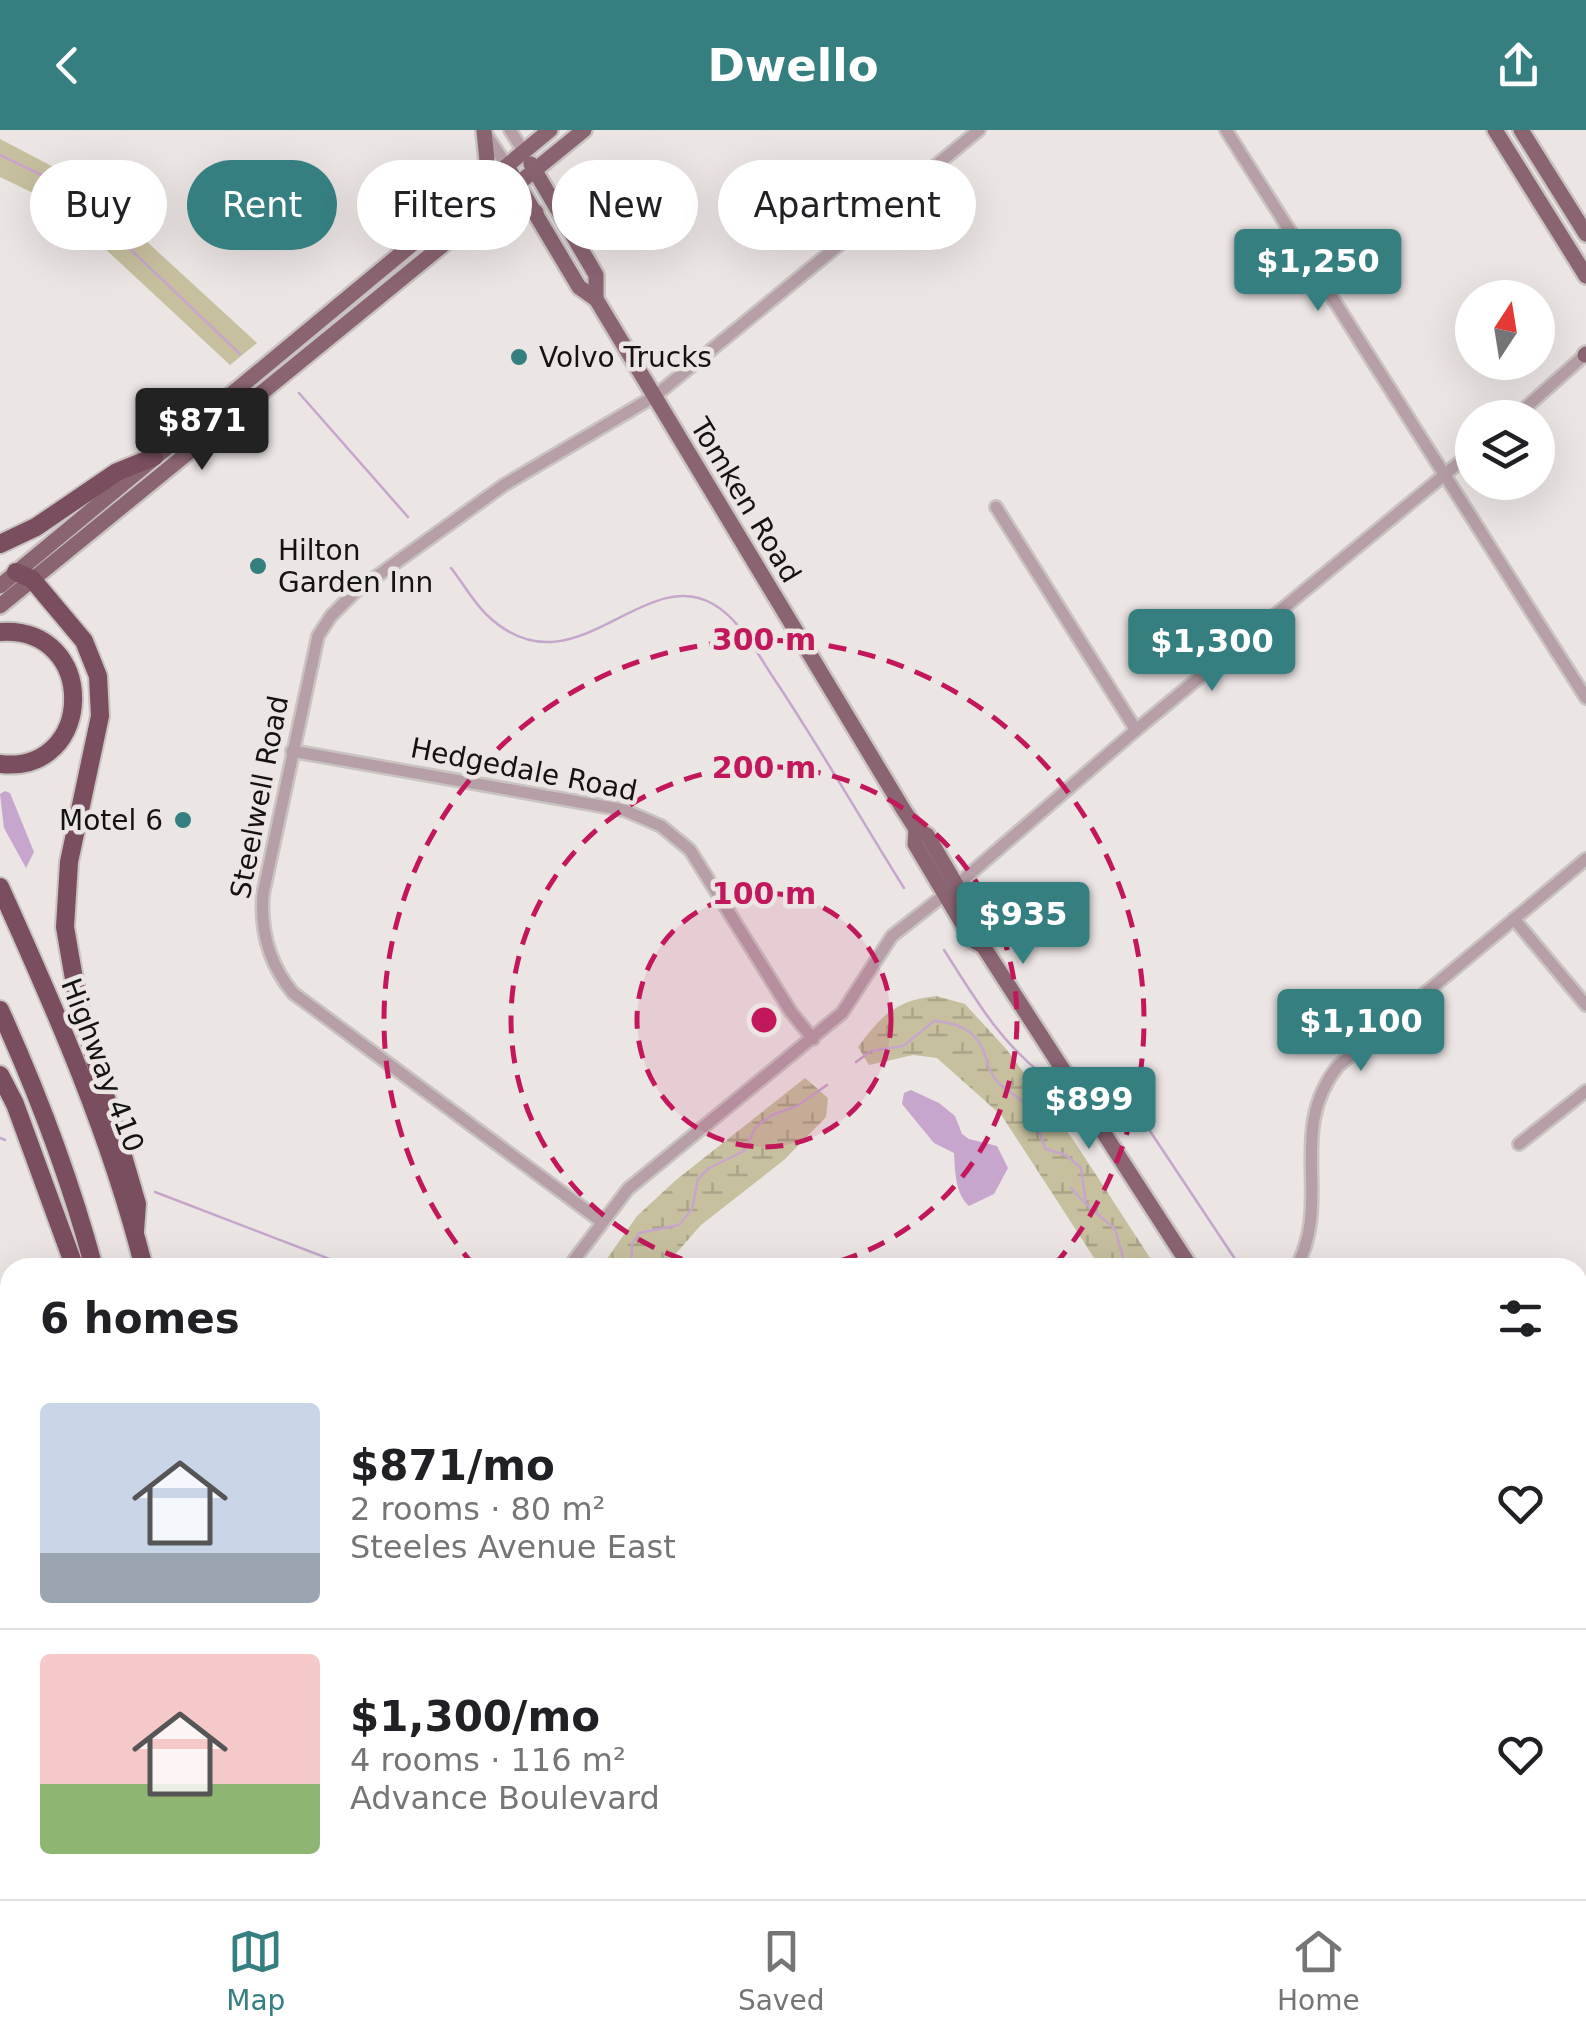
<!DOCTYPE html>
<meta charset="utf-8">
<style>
body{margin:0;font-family:"DejaVu Sans",sans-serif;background:#f6f6f6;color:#202124;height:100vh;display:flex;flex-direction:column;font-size:38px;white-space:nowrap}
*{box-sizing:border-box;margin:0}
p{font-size:32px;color:#757577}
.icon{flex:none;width:55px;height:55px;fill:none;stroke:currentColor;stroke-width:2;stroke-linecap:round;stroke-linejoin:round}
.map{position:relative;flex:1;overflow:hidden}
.drawer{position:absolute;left:0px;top:1128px;width:1588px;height:642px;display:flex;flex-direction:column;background:#fff;border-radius:30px 30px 0 0;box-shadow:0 10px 40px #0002}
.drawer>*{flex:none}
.hud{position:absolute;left:30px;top:30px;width:1000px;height:90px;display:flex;gap:20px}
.needle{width:65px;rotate:12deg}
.buttons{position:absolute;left:1455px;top:150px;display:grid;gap:20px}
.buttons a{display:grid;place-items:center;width:100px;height:100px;border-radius:50%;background:#fff;box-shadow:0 10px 40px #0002;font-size:50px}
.price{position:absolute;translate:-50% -85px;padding:0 22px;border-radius:10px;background:#367f81;color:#fff;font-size:32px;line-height:65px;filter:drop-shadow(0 2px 5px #0008)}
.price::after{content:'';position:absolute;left:50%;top:60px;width:30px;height:22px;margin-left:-15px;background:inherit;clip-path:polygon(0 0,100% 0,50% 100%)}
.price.current{background:#222;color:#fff}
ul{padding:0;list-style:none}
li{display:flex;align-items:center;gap:30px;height:250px;padding:0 40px}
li+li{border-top:2px solid #e0e0e0}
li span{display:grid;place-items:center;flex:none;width:280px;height:200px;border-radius:10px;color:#555}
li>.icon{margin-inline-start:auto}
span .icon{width:120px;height:120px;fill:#fffc;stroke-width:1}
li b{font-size:42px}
h2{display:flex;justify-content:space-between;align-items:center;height:120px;padding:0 40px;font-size:42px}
.pill{padding:0 35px;border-radius:45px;background:#fff;box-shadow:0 10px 40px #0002;font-size:35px;line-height:90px}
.pill.current{background:#367f81;color:#fff}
header{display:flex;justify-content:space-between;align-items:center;height:130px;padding:0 40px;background:#367f81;color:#fff;font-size:45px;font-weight:700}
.tabs{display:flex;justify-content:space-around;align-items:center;height:140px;border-top:2px solid #e0e0e0;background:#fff;font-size:28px;color:#757577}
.tabs a{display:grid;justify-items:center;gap:5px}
.tabs .current{color:#367f81}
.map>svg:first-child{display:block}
.green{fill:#c7c09f}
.wetland{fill:url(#wetland-marsh)}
.water{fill:#c6a6cc}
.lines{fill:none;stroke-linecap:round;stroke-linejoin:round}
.stream{stroke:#c6a6cc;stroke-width:2.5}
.minor-casing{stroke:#c9c3c2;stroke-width:16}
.major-casing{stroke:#c9c3c2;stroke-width:20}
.highway-casing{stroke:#c9c3c2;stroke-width:22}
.minor{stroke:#b69fa7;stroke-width:11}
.major{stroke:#8b6472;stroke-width:15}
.highway{stroke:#7b4e5f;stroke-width:18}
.ring{fill:none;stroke:#c2185b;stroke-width:5;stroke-dasharray:18 12}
.poi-dot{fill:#367f81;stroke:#ebe5e4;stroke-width:4}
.labels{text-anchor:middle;stroke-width:9;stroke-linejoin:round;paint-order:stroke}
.poi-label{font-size:28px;fill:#141212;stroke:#ebe5e4;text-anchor:start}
.street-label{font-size:28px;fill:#141212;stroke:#ebe5e4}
.centre{fill:#c2185b;stroke:#ebe5e4;stroke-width:5}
.ring-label{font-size:30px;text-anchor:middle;font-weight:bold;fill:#c2185b;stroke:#ebe5e4;stroke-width:9;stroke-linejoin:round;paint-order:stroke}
</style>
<header><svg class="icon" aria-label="back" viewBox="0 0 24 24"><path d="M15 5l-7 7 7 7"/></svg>Dwello<svg class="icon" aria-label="share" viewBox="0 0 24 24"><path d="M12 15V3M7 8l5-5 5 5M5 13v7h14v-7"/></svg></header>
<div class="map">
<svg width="1586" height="1769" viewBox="0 0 1586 1769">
<defs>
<pattern id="wetland-marsh" width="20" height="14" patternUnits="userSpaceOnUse" patternTransform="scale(2.5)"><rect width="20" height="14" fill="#c7c09f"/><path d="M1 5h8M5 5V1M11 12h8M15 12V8" fill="none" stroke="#aaa488"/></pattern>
</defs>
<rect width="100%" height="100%" fill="#ebe5e4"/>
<polygon class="green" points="0,9 82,52 257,213 230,235 58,75 0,47"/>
<g class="wetland">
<path d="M936,866L965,874L1007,920L1074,1011L1156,1137H1100L1002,986L937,928L913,925L869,935L858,917C881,886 896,870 936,866Z"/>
<polygon points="805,948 828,968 826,987 784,1030 701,1095 664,1137 601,1137 637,1086 676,1050"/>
</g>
<g class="water">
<polygon points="5,661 10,663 34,722 26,738 4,698 0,664"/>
<path d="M911,960L939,973L955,986L962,1004L969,1009L997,1016L1008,1038L994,1064L969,1076C955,1064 955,1040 954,1023L934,1013L902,974L904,963Z"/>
</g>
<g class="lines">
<g class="stream">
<polyline points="0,25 52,50 78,69 240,224"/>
<polyline points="299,263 408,387"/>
<path d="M451,438C463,453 474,473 488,486C573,566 642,433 713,474C741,490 758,525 775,550C820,618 861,689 904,758"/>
<path d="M944,820C973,865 999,911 1042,944"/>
<path d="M856,932L871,921L903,916L934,891C957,893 975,899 984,922C987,929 988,938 992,944C1000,959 1017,964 1027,976C1032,981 1041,1009 1046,1019L1066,1025L1081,1038L1086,1074L1115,1099L1126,1138"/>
<polyline points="1107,968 1127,974 1144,992 1241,1138"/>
<polyline points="0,1008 5,1010"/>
<polyline points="1071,1058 1086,1074"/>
<polyline points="155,1062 353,1138"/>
<polyline points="631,1138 632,1114 639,1103 679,1095 692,1079 698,1049 709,1038 744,1021 756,997 772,985 797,976 827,955"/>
<polyline points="1578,1192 1586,1186"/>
<polyline points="358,1760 362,1769"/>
</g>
<defs>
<g id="minor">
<polyline points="510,0 524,22"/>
<polyline points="1226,0 1586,568"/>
<polyline points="486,4 507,36"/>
<polyline points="1514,288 1586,224"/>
<polyline points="996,377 1136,600"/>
<polyline points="292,621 624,680 661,696 690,720 791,882 813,909"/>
<polyline points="1514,789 1586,875"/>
<polyline points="1519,1014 1586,961"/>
<path d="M602,1092L293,863C269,834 260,802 263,764L318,506L331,486L355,462L504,355L655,266L979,0"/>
<polyline points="568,1138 628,1059 842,883 892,806 957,755 1136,600 1472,322"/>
<path d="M1296,1138C1333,1070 1286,1001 1338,936L1586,729"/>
<polyline points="613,1760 619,1769"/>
</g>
<g id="major">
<polyline points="1495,0 1586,146"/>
<polyline points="1521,0 1586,104"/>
<polyline points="531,34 596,145 596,169"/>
<polyline points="507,36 579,157 596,169 903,679 916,699 927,705 984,802 983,816"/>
<polyline points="480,55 487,31 484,1"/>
<polyline points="485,79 512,77 536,82"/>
<polyline points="1585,225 1586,224"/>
<polyline points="0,456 550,0"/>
<polyline points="0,476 584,0"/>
<polyline points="916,699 915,714 972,810 983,816 1191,1138"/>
<polyline points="1578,1725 1586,1738"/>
</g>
<g id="highway">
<polyline points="0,414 36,397 117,342 154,327"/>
<polyline points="16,442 32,449 84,511 98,546 100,586 69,732 65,797 78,872 137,1074 135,1101"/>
<path d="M0,502C99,495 96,645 0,634"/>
<path d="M0,757C56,881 111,1006 144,1138"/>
<path d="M0,880C38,964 70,1048 94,1138"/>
<polyline points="0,945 15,974 75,1138"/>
<polyline points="1578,1520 1586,1502"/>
<polyline points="1578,1628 1586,1610"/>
<polyline points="185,1760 186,1769"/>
<polyline points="252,1760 253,1769"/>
<polyline points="1459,1769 1464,1760"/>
<polyline points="1511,1769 1515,1760"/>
</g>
</defs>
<use href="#minor" class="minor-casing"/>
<use href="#major" class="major-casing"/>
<use href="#highway" class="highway-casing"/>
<use href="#minor" class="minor"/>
<use href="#major" class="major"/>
<use href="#highway" class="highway"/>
</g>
<circle cx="764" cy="890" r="127" fill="#c2185b" fill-opacity=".12"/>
<g class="ring">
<circle cx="764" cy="890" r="127"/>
<path d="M711 1137A253 253 0 1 1 817 1137"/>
<path d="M475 1137A380 380 0 1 1 1053 1137"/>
</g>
<g class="poi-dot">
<circle cx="519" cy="227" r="10"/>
<circle cx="258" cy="436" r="10"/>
<circle cx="183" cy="690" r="10"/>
</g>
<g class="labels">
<g class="poi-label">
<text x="539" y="237">Volvo Trucks</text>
<text x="278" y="430">Hilton<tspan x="278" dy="32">Garden Inn</tspan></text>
<text x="163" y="700" text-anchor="end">Motel 6</text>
</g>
<g class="street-label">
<text transform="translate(746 370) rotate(59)" y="10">Tomken Road</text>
<text transform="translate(524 639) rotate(11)" y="10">Hedgedale Road</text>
<text transform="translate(259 667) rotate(-79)" y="10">Steelwell Road</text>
<text transform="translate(103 935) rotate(69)" y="10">Highway 410</text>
</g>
</g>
<circle cx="764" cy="890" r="15" class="centre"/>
<g class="ring-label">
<text x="764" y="520">300 m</text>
<text x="764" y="648">200 m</text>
<text x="764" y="774">100 m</text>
</g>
</svg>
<div class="buttons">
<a><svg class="needle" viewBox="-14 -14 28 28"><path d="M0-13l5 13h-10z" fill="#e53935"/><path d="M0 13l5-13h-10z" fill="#757577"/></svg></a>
<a><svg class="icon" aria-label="layers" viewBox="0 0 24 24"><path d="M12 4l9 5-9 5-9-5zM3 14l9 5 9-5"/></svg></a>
</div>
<b class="price" style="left:1318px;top:184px">$1,250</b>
<b class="price current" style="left:202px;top:343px">$871</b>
<b class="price" style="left:1212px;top:564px">$1,300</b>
<b class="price" style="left:1023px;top:837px">$935</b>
<b class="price" style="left:1361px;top:944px">$1,100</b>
<b class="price" style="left:1089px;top:1022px">$899</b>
<div class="hud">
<a class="pill">Buy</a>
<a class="pill current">Rent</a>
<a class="pill">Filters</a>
<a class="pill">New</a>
<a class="pill">Apartment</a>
</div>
<section class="drawer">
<h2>6 homes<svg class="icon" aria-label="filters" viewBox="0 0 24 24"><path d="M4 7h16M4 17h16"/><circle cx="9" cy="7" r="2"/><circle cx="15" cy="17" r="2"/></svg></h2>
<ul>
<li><span style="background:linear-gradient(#c9d6e8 75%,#9aa5b1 0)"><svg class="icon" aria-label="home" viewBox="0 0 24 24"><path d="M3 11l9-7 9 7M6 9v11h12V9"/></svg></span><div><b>$871/mo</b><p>2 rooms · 80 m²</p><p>Steeles Avenue East</p></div><svg class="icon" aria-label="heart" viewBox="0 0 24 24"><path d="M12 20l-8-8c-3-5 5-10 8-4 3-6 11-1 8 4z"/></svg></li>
<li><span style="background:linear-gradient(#f6c9c9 65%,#8fb573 0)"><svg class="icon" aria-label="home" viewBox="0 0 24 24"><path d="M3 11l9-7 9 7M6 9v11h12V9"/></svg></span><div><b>$1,300/mo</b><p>4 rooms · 116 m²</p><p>Advance Boulevard</p></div><svg class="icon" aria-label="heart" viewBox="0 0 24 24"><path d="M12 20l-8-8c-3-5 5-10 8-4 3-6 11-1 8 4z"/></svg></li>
</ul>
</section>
</div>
<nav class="tabs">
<a class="current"><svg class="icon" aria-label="map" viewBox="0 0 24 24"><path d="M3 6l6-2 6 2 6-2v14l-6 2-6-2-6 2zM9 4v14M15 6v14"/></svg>Map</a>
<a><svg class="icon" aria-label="saved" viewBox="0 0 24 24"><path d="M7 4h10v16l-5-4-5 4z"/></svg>Saved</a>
<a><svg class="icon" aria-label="home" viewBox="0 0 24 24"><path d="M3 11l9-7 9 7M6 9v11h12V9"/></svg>Home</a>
</nav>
